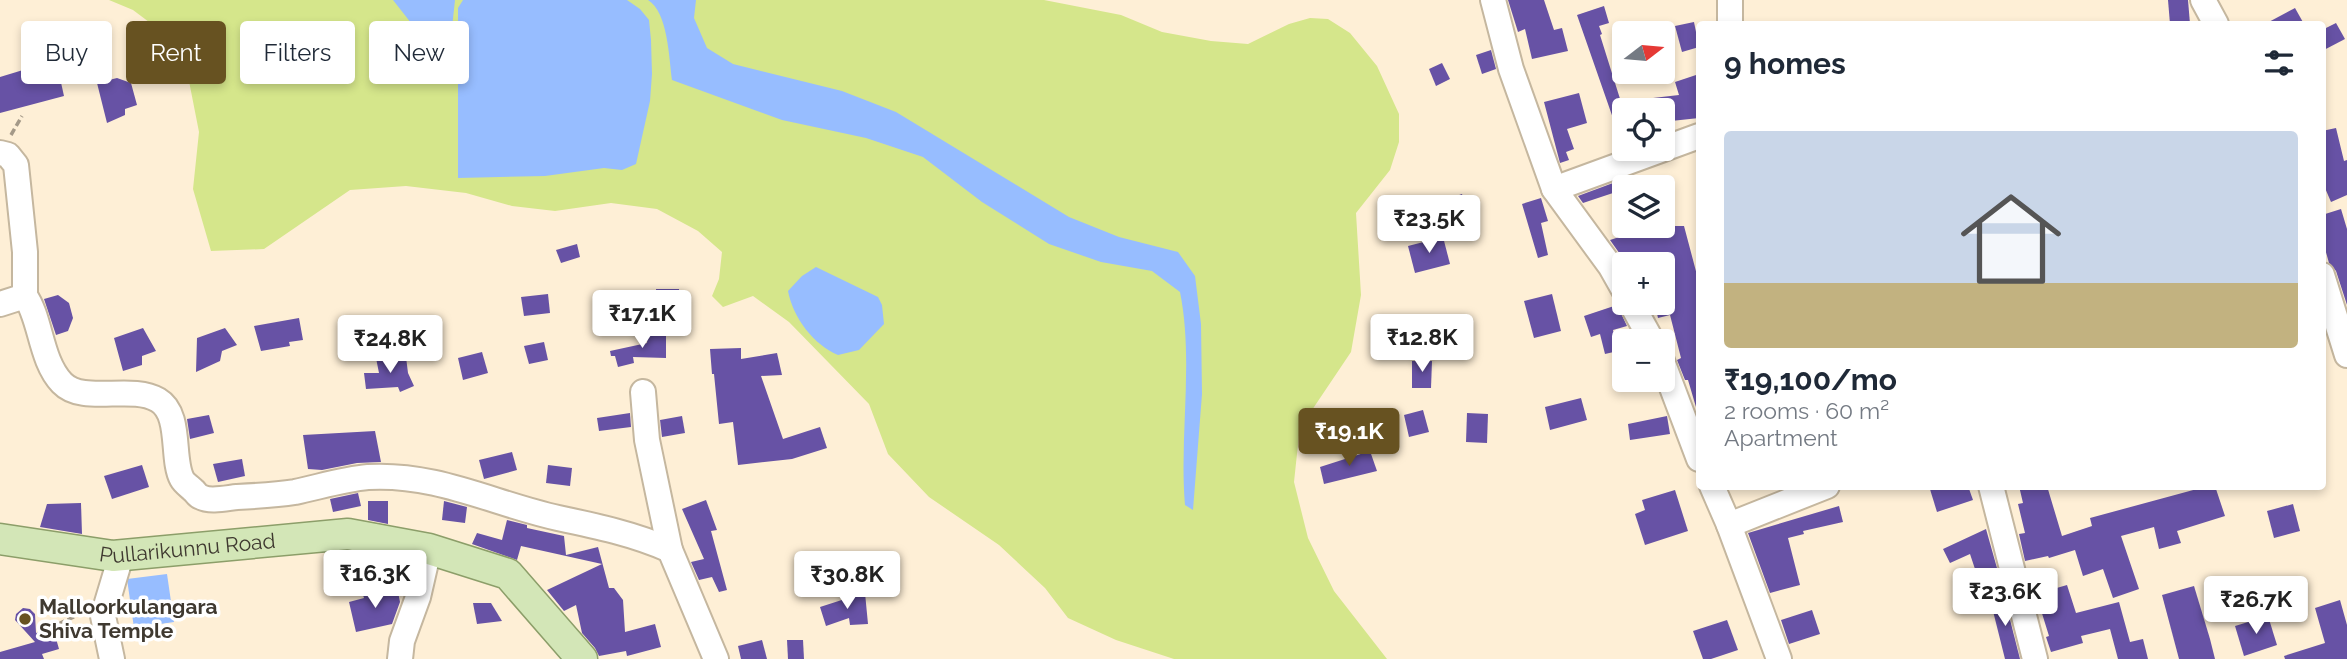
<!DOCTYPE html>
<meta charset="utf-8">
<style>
body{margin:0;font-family:Raleway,sans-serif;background:#f2f2f3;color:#1f2937;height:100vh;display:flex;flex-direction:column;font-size:26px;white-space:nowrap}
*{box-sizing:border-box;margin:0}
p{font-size:23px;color:#747a83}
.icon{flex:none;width:38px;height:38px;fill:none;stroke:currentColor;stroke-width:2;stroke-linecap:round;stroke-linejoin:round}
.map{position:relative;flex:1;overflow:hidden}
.sheet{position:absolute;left:1696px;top:21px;width:630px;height:469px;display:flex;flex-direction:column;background:#fff;border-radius:7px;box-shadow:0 4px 10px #0003}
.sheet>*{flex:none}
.hud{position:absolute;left:21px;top:21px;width:665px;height:63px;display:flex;gap:14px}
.needle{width:46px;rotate:74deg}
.tools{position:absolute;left:1612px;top:21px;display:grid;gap:14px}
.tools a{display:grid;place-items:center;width:63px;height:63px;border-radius:7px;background:#fff;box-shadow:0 4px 10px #0003;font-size:35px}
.price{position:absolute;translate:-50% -60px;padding:0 16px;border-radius:7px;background:#fff;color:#222;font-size:23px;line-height:46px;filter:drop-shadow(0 2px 4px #0008)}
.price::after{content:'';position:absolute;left:50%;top:42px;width:21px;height:16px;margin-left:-10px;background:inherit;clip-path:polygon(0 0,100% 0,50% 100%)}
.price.on{background:#675221;color:#fff}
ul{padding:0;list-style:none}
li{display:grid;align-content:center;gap:14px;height:371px;padding:0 28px}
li+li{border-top:2px solid #e0e1e3}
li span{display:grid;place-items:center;height:217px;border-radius:7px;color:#555}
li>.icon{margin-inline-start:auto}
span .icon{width:126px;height:126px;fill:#fffc;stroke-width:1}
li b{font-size:30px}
h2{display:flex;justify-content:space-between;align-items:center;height:84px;padding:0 28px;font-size:30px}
.chip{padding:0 24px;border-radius:7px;background:#fff;box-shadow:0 4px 10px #0003;font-size:24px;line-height:63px}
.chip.on{background:#675221;color:#fff}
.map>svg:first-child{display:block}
.green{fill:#d5e68b}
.water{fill:#97bdff}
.building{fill:#6752a5}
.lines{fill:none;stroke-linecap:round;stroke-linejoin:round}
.minor-casing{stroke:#c5b79f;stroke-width:28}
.major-casing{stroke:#8c9e69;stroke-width:33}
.path{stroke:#a49988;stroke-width:3.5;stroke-dasharray:7 3.5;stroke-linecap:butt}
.minor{stroke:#fff;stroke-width:24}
.major{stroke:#d3e6b7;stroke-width:30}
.poi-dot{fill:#675221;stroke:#fff;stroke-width:2.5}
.labels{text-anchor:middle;stroke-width:7;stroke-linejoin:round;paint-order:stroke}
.street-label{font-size:21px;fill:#3f3930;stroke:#fff}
.poi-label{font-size:21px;font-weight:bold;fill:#3f3930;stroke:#fff;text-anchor:start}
</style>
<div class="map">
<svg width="2347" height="659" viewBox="0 0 2347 659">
<rect width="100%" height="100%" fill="#feefd6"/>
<polygon class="green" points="109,0 1044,0 1121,15 1162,32 1211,41 1248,44 1289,24 1310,18 1328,19 1350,33 1377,66 1399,114 1399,142 1390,170 1356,213 1361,295 1351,352 1312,410 1299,435 1294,482 1308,538 1334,591 1387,659 1174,659 1116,640 1068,618 1045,588 999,545 929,497 888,454 869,404 789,322 753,296 723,307 712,296 719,279 722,252 698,231 657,209 611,203 555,211 512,206 466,193 406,186 350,190 264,249 211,251 193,189 199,132 188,76 173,40 133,10"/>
<g class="water">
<polygon points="393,0 455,0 448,65 436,70 426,42"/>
<polygon points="463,0 627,0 640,9 649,20 651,40 652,74 650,101 636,164 622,170 604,168 545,176 458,178 458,8"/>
<path d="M648,0H696L694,18L707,48L733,64L842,91L896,112L1069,217L1119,237L1178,252L1195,276L1201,324L1202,394L1193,510L1185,505C1179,435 1194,362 1180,292L1152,271L1101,262L1049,244L982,202L923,157L866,138L782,120L672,80C669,58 668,12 648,0Z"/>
<path d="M816,267L878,297L882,305L884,324L859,350L838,355C814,345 793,318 788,291L802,276Z"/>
<polygon points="167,574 174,622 134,628 127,579"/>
</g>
<g class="building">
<polygon points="1508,0 1544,0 1554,30 1562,28 1568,51 1532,59 1525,29 1518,32"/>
<polygon points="2168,0 2188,0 2190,24 2170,24"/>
<polygon points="1604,6 1609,23 1599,26 1602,34 1600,35 1621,102 1624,101 1624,144 1622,144 1577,15"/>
<polygon points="2295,8 2304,24 2265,24"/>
<polygon points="1694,22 1699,47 1682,52 1675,26"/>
<polygon points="2336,23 2345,39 2322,51 2322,30"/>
<polygon points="1491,50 1496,69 1482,74 1476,55"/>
<polygon points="56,60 64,96 0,113 0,77"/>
<polygon points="1442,63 1450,79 1436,86 1429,69"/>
<polygon points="1699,74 1699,118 1662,122 1662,110 1627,110 1627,101 1679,95 1675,82"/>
<polygon points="117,78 131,83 137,105 125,109 125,115 107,123 97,83"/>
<polygon points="1579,93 1587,123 1567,129 1574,149 1566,152 1569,160 1560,163 1544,102"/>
<polygon points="2336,128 2344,161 2347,160 2347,195 2331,202 2322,181 2322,131"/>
<polygon points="1613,183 1616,192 1583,203 1578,196"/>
<polygon points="1462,194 1466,207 1461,209 1464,219 1442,226 1434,204"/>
<polygon points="1541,198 1548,221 1541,223 1548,255 1538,258 1522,204"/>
<polygon points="2341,209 2347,229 2347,305 2336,271 2329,263 2322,238 2322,215"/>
<polygon points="1653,226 1684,226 1697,275 1699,275 1699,407 1696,407 1688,380 1685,380 1677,360 1681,358 1670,315 1658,318 1655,305 1662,303 1662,264 1627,264 1610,240"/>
<polygon points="1443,237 1450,264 1415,273 1408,246"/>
<polygon points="577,244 580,257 561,263 556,250"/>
<polygon points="656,289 679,289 680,316 657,316"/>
<polygon points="548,294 550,313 524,316 521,297"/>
<polygon points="1552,294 1561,331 1534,338 1524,301"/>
<polygon points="58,295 69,303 73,318 68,331 56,335 44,299"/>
<polygon points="1617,305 1627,326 1613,330 1618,351 1605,354 1600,334 1591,337 1584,316"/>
<polygon points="299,318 303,340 289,342 290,346 261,351 254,326"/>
<polygon points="143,328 156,351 142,356 142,365 123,371 114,338"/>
<polygon points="225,328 237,345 222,351 220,361 196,372 197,338"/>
<polygon points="648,334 666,334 666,358 633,357 634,363 618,367 615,356 611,356 610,351 647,343"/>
<polygon points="544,342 548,360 529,364 524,346"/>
<polygon points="741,348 741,359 777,353 782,375 761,376 783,439 820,427 827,448 792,459 738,465 733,422 719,424 714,374 712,374 710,349"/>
<polygon points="482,352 488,373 463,380 458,358"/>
<polygon points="393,355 394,359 406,357 408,373 414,386 400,392 398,387 366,389 364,373 379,373 376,358"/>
<polygon points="1412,361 1432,361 1431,388 1412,388"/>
<polygon points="1581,398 1587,420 1550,430 1545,407"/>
<polygon points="1423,410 1429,432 1409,437 1404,415"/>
<polygon points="630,413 631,427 599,431 597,418"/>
<polygon points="1467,413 1488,414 1487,443 1466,442"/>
<polygon points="209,415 214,433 190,439 187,419"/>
<polygon points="682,416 685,433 662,437 660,420"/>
<polygon points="1667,416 1670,434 1630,440 1628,424"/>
<polygon points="375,431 381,462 357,463 322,470 308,469 303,435"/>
<polygon points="1370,451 1377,471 1324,484 1320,467"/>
<polygon points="512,452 517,470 484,479 479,460"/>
<polygon points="242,459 245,476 218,482 213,464"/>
<polygon points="142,465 149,487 112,499 104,476"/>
<polygon points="548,465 572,468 570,486 546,483"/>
<polygon points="1929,486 1968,486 1973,500 1937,512"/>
<polygon points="2019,486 2047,486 2062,536 2092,526 2090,518 2208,486 2215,486 2225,516 2177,531 2181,543 2159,549 2154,527 2121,536 2139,589 2113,598 2103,569 2083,576 2075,550 2049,558 2048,556 2025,561 2019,534 2025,533 2018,504 2023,503"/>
<polygon points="1675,490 1688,531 1645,545 1635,514 1645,510 1642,500"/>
<polygon points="358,493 361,506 333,512 330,499"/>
<polygon points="706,500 717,530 711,531 727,590 719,592 712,577 699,580 691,562 704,559 682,509"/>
<polygon points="368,501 388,501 388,524 368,520"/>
<polygon points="444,501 467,507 465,523 442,520"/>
<polygon points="81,503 82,534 40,527 47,504"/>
<polygon points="2293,504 2300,531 2274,538 2267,511"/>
<polygon points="1839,506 1843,522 1803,531 1804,534 1788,538 1800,585 1770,593 1748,533"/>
<polygon points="507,520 527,525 527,528 564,536 566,555 598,547 609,588 614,588 623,600 625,632 655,624 661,647 627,656 626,651 599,656 595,648 582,633 576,605 564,611 547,590 602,564 521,546 517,560 472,544 477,533 502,540"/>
<polygon points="1986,529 1997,568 1977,575 1970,554 1950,563 1943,549"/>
<polygon points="2067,585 2076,613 2119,602 2130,642 2143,639 2148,659 2118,659 2110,629 2081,636 2083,643 2051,652 2046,637 2049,636 2036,594"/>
<polygon points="2194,586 2210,639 2215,659 2179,659 2162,595"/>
<polygon points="397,587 400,602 392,624 356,632 349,602 364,598 363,595"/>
<polygon points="865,593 868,624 850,625 849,618 826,626 820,607 848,598 847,595"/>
<polygon points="2004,596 2020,659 2005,659 1990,599"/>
<polygon points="2340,600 2347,625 2347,659 2285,659 2284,656 2325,643 2315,608"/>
<polygon points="473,603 491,603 502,621 477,624"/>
<polygon points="23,608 30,609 35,614 36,633 53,628 59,649 42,654 44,659 0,659 0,652 35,642 15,620 16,614"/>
<polygon points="1812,610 1820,634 1789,644 1781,620"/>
<polygon points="2268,616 2277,645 2244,656 2235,626"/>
<polygon points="1727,620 1738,650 1711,659 1703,659 1693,631"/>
<polygon points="762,640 767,659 741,659 738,646"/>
<polygon points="787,640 803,640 804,659 788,659"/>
</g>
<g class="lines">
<defs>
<g id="minor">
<polyline points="1493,0 1511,69 1554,189 1611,267 1624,290"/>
<polyline points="2203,0 2216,24"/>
<polyline points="1730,24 1730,0"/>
<polyline points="0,153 8,155 16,165 25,252 25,296 0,304"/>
<polyline points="1554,189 1699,136"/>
<polyline points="2322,275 2347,355"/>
<path d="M25,296C41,318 40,360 62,383C83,405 131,384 158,400C182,414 171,459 182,479C184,483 190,487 193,490C196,492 197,496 201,497C210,502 227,498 237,497C257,496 276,495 295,492C319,487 344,479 368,477C437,473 494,504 558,518C596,526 634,534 670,550L716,659"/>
<polyline points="1631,303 1652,341"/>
<polyline points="1662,361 1699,459"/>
<polyline points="643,392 647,440 670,550"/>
<polyline points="1712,486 1729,525 1779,659"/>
<polyline points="1991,486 2035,659"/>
<polyline points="1729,525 1827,486"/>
<polyline points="112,659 103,616 121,556"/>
<polyline points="400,659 402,641 418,597 429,549"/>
</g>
<g id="major">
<path id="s1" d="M0,539L113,556L348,534L429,549L508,574L582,659"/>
</g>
</defs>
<use href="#minor" class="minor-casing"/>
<use href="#major" class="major-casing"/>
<g class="path">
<polyline points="11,135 22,116"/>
<polyline points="58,624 83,613"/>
</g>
<use href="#minor" class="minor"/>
<use href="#major" class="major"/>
</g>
<circle class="poi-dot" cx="25" cy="619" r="7"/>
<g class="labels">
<g class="street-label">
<text dy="7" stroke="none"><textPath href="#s1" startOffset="189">Pullarikunnu Road</textPath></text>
</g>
<g class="poi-label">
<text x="39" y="614">Malloorkulangara<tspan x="39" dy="24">Shiva Temple</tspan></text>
</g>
</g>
</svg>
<div class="tools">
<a><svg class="needle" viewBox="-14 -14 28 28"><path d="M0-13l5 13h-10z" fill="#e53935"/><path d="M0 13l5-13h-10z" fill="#747a83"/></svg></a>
<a><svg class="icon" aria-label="locate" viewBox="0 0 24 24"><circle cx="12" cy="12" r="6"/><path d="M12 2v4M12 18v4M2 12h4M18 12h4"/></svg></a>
<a><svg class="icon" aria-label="layers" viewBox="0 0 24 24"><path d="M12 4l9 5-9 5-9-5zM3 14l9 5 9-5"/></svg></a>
<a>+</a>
<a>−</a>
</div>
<b class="price" style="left:1429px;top:255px">₹23.5K</b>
<b class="price" style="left:642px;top:350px">₹17.1K</b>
<b class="price" style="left:1422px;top:374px">₹12.8K</b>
<b class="price" style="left:390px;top:375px">₹24.8K</b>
<b class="price on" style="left:1349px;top:468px">₹19.1K</b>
<b class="price" style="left:375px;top:610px">₹16.3K</b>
<b class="price" style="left:847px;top:611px">₹30.8K</b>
<b class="price" style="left:2005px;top:628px">₹23.6K</b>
<b class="price" style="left:2256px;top:636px">₹26.7K</b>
<div class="hud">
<a class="chip">Buy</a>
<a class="chip on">Rent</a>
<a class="chip">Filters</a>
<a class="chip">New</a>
</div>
<section class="sheet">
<h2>9 homes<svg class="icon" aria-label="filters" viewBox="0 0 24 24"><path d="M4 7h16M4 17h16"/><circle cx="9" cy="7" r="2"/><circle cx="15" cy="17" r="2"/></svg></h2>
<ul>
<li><span style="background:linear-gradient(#c9d6e8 70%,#c2b280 0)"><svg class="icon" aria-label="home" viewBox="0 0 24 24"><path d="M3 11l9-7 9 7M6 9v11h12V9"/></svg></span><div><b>₹19,100/mo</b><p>2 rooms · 60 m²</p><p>Apartment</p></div></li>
</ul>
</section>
</div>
